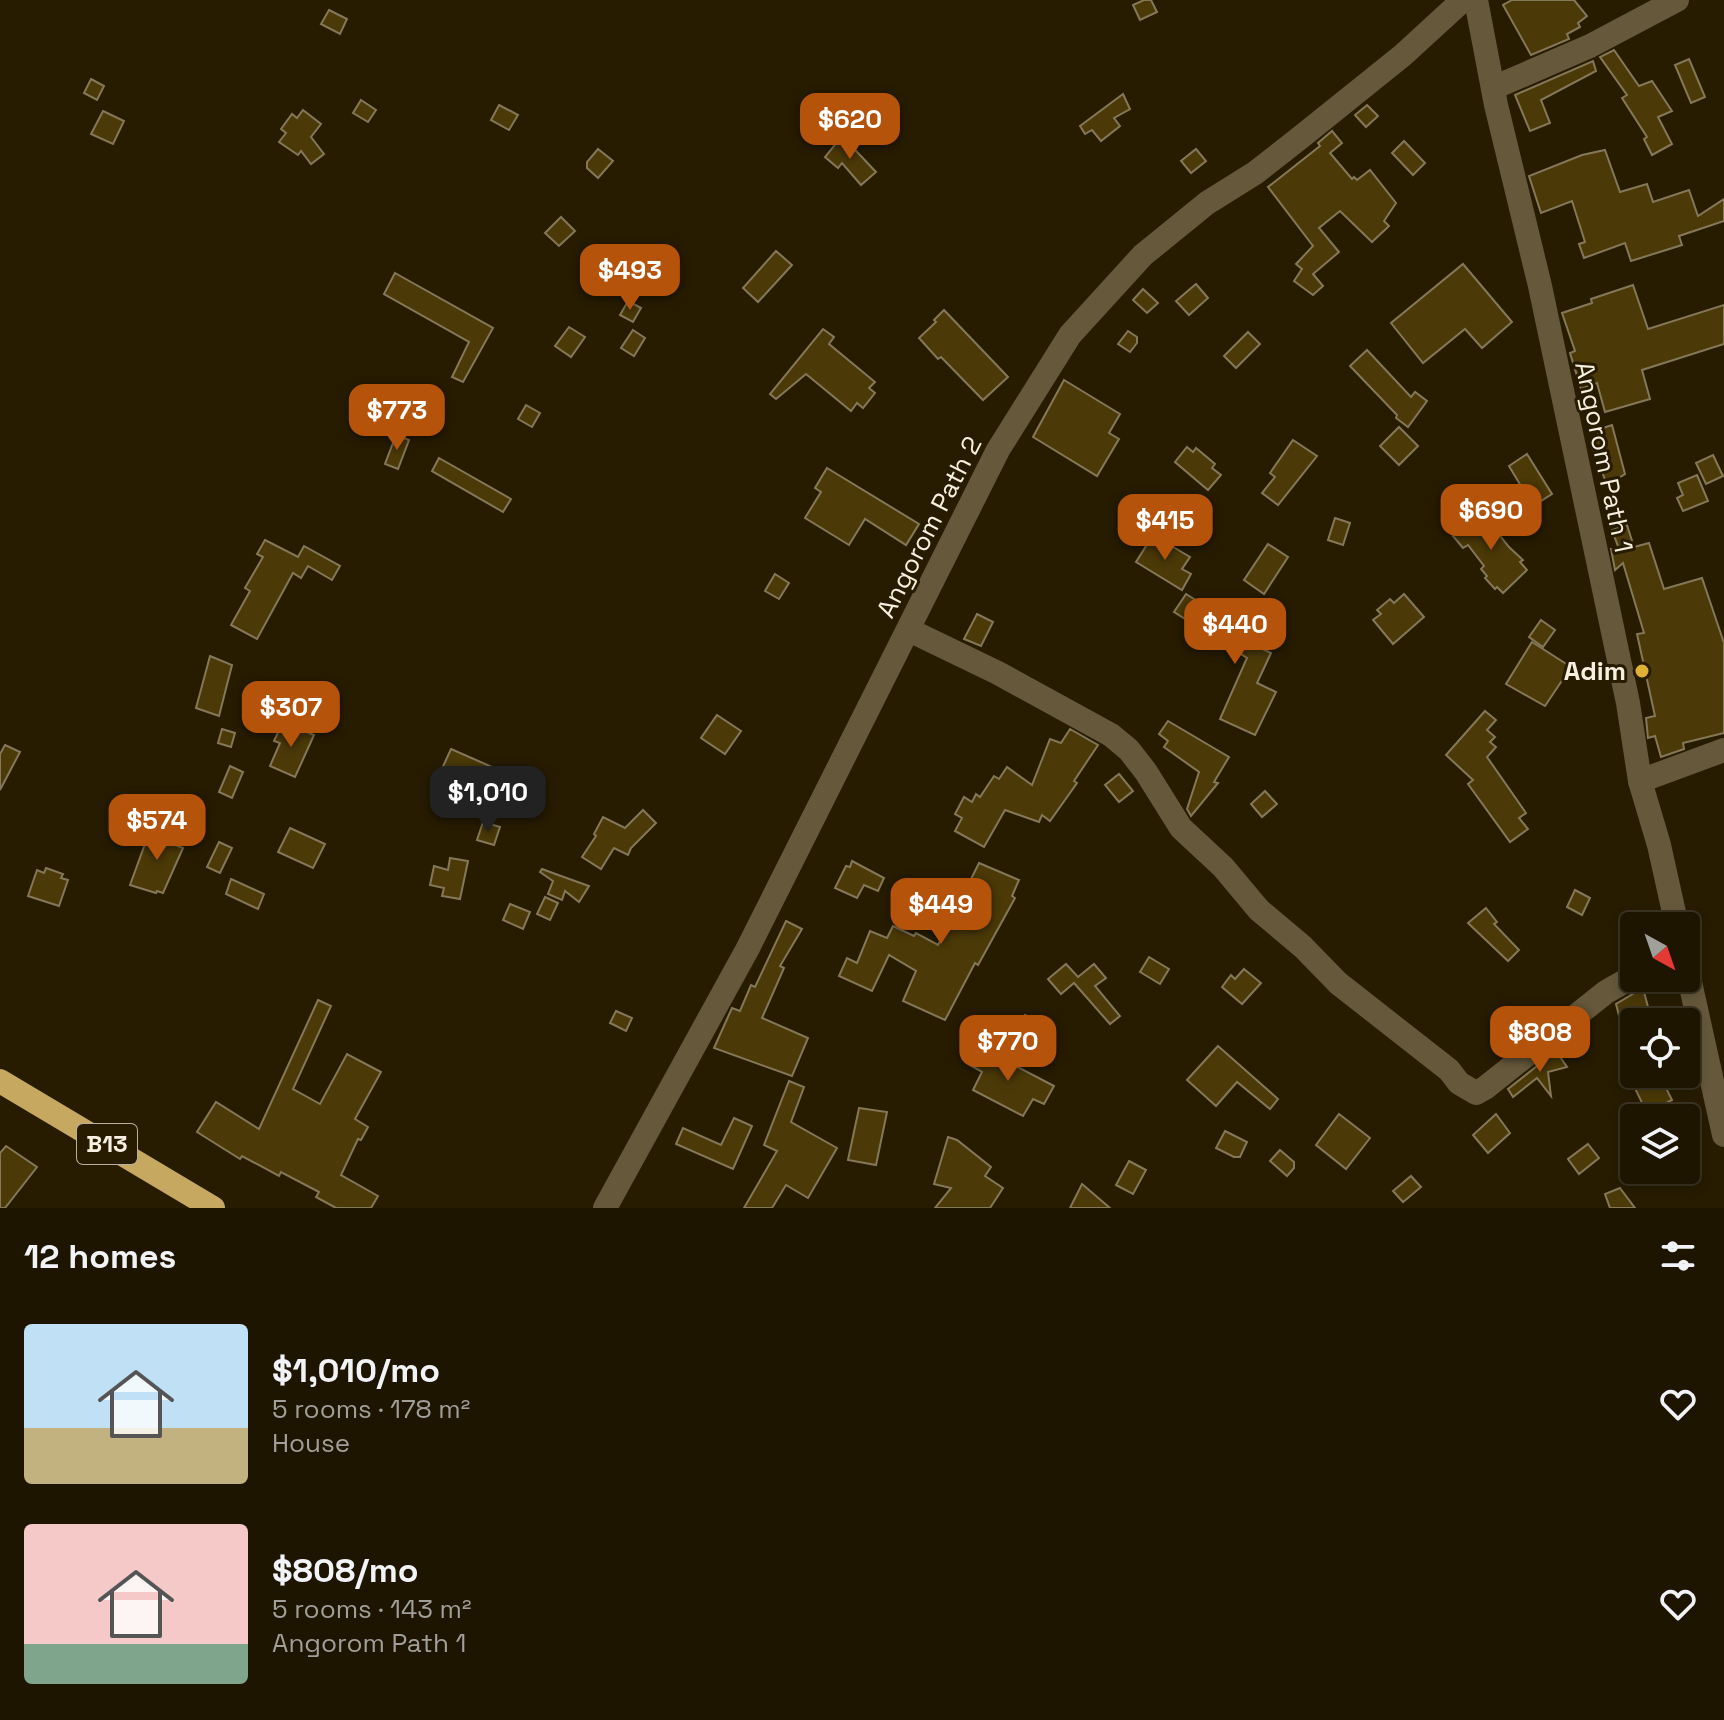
<!DOCTYPE html>
<meta charset="utf-8">
<style>
body{margin:0;font-family:"Space Grotesk",sans-serif;background:#251e0a;color:#f1f3f6;height:100vh;display:flex;flex-direction:column;font-size:30px;white-space:nowrap}
*{box-sizing:border-box;margin:0}
p{font-size:26px;color:#a09f99}
.icon{flex:none;width:44px;height:44px;fill:none;stroke:currentColor;stroke-width:2;stroke-linecap:round;stroke-linejoin:round}
.map{position:relative;height:1208px;overflow:hidden}
.panel{display:flex;flex-direction:column;background:#1d1500;flex:1}
.panel>*{flex:none}
.needle{width:52px;rotate:140deg}
.fabs{position:absolute;left:1620px;top:912px;display:grid;gap:16px}
.fabs a{display:grid;place-items:center;width:80px;height:80px;border-radius:8px;background:#1d1500;box-shadow:0 4px 12px #0003,0 0 0 2px #3b3422;font-size:40px}
.price{position:absolute;translate:-50% -68px;padding:0 18px;border-radius:16px;background:#b45309;color:#fff;font-size:26px;line-height:52px;filter:drop-shadow(0 2px 4px #0008)}
.price::after{content:'';position:absolute;left:50%;top:48px;width:24px;height:18px;margin-left:-12px;background:inherit;clip-path:polygon(0 0,100% 0,50% 100%)}
.price.current{background:#222;color:#fff}
ul{padding:0;list-style:none}
li{display:flex;align-items:center;gap:24px;height:200px;padding:0 24px}
li span{display:grid;place-items:center;flex:none;width:224px;height:160px;border-radius:8px;color:#555}
li>.icon{margin-inline-start:auto}
span .icon{width:96px;height:96px;fill:#fffc;stroke-width:1}
li b{font-size:34px}
h2{display:flex;justify-content:space-between;align-items:center;height:96px;padding:0 24px;font-size:34px}
.map>svg:first-child{display:block}
.building{fill:#4b3907;stroke:#857859;stroke-width:2}
.lines{fill:none;stroke-linecap:round;stroke-linejoin:round}
.minor{stroke:#65583b;stroke-width:24}
.highway{stroke:#c6a861;stroke-width:24}
.poi-dot{fill:#dfb034;stroke:#271c00;stroke-width:3}
.labels{text-anchor:middle;stroke-width:6;stroke-linejoin:round;paint-order:stroke}
.shield{fill:#271c00;stroke:#b9b09c;stroke-width:2}
.shield-label{font-size:24px;font-weight:bold;fill:#f7efdf}
.street-label{font-size:26px;fill:#f7efdf;stroke:#271c00}
.poi-label{font-size:26px;font-weight:bold;fill:#f7efdf;stroke:#271c00;text-anchor:end}
</style>
<div class="map">
<svg width="1724" height="1208" viewBox="0 0 1724 1208">
<rect width="100%" height="100%" fill="#271c00"/>
<g class="building">
<polygon points="1144,0 1151,0 1157,12 1140,20 1133,5"/>
<polygon points="1512,0 1574,0 1587,16 1578,23 1580,27 1567,34 1569,39 1531,55 1503,5"/>
<polygon points="329,10 347,19 340,34 321,24"/>
<polygon points="1614,50 1639,86 1652,81 1672,111 1658,117 1672,144 1652,155 1644,139 1647,137 1622,98 1627,95 1600,57"/>
<polygon points="1689,59 1705,97 1691,103 1675,65"/>
<polygon points="1593,61 1596,71 1541,100 1550,123 1530,131 1515,95"/>
<polygon points="91,79 104,86 97,100 84,93"/>
<polygon points="1123,94 1130,109 1114,118 1120,126 1101,141 1092,130 1085,134 1080,126"/>
<polygon points="361,100 376,110 368,122 353,113"/>
<polygon points="499,105 518,115 509,130 491,120"/>
<polygon points="1367,105 1378,116 1366,127 1355,115"/>
<polygon points="303,110 321,124 311,137 324,154 311,164 301,151 298,155 279,142 286,133 281,129 292,114 297,118"/>
<polygon points="103,111 124,121 113,144 91,134"/>
<polygon points="1332,131 1342,143 1330,153 1352,179 1354,177 1357,180 1370,170 1396,203 1384,221 1389,226 1372,242 1340,211 1319,228 1339,252 1313,274 1323,286 1313,295 1294,281 1302,269 1296,264 1313,246 1268,187 1320,146 1318,143"/>
<polygon points="842,136 876,172 861,185 842,163 838,168 825,157"/>
<polygon points="1404,141 1425,163 1413,175 1392,153"/>
<polygon points="598,149 613,161 598,178 587,168 587,162"/>
<polygon points="1196,149 1206,161 1191,173 1181,161"/>
<polygon points="1605,150 1620,192 1647,184 1653,202 1689,190 1698,216 1724,199 1724,221 1679,236 1682,245 1631,261 1625,243 1584,258 1579,244 1585,242 1572,201 1541,213 1529,176 1582,155"/>
<polygon points="561,217 575,231 559,246 545,233"/>
<polygon points="776,251 792,265 758,302 743,288"/>
<polygon points="1463,264 1512,322 1482,348 1465,329 1423,363 1391,323"/>
<polygon points="395,273 493,328 463,382 452,377 469,342 384,294"/>
<polygon points="1196,284 1208,298 1189,315 1176,301"/>
<polygon points="1633,285 1648,329 1724,305 1724,344 1642,370 1650,399 1605,412 1597,383 1581,389 1570,353 1575,351 1562,313 1592,303 1591,299"/>
<polygon points="1143,289 1158,303 1147,313 1133,300"/>
<polygon points="628,301 641,308 633,322 620,315"/>
<polygon points="944,310 1008,377 983,400 941,357 938,359 919,338 936,322 934,320"/>
<polygon points="569,327 585,337 571,357 555,346"/>
<polygon points="823,329 834,337 829,344 875,382 869,388 875,393 863,408 857,403 851,411 806,374 776,399 770,394"/>
<polygon points="633,330 645,338 634,356 621,348"/>
<polygon points="1128,331 1137,337 1137,343 1130,352 1118,344"/>
<polygon points="1248,332 1260,344 1236,368 1224,356"/>
<polygon points="1367,350 1411,397 1415,392 1427,401 1408,427 1396,418 1397,415 1350,366"/>
<polygon points="1064,380 1120,414 1109,433 1119,439 1097,476 1033,437"/>
<polygon points="526,405 540,413 532,427 518,419"/>
<polygon points="1612,425 1625,474 1607,485 1591,443 1600,440 1597,430"/>
<polygon points="1399,427 1418,446 1399,465 1380,446"/>
<polygon points="396,435 409,440 398,469 385,464"/>
<polygon points="1293,440 1317,456 1278,505 1262,493 1275,477 1270,473"/>
<polygon points="1187,447 1193,452 1196,448 1215,464 1212,468 1221,475 1208,490 1175,462"/>
<polygon points="1527,454 1552,494 1533,506 1509,466"/>
<polygon points="1713,455 1723,476 1706,484 1696,463"/>
<polygon points="439,458 511,499 503,512 432,471"/>
<polygon points="827,468 919,524 906,545 865,519 849,545 805,518 821,492 815,488"/>
<polygon points="1697,475 1708,501 1683,511 1677,498 1683,495 1678,483"/>
<polygon points="1482,513 1509,547 1523,560 1520,562 1527,570 1503,593 1497,587 1495,589 1485,578 1487,576 1481,569 1484,566 1468,545 1463,548 1453,536 1460,530 1457,526 1472,514 1475,519"/>
<polygon points="1335,518 1350,523 1343,545 1328,540"/>
<polygon points="1627,525 1634,547 1649,543 1664,589 1702,578 1724,643 1724,733 1683,743 1684,749 1661,757 1655,736 1648,738 1646,718 1655,716 1637,634 1644,633 1623,563 1615,570 1611,549 1619,549 1612,530"/>
<polygon points="1153,535 1190,557 1182,569 1191,574 1182,590 1136,562"/>
<polygon points="265,540 298,557 304,546 340,566 332,580 308,566 301,578 293,573 257,639 231,625 250,591 245,588 263,557 257,554"/>
<polygon points="1268,544 1288,557 1264,594 1244,580"/>
<polygon points="775,574 789,583 779,599 765,591"/>
<polygon points="1186,594 1250,634 1245,641 1271,653 1257,683 1276,692 1255,735 1220,719 1247,658 1174,612"/>
<polygon points="1404,594 1424,617 1393,644 1373,620 1381,614 1377,610 1390,599 1394,603"/>
<polygon points="977,614 993,622 981,646 964,639"/>
<polygon points="1541,620 1555,630 1543,647 1529,637"/>
<polygon points="1532,642 1571,667 1545,706 1506,684"/>
<polygon points="210,656 232,665 219,716 196,708"/>
<polygon points="1485,711 1496,720 1487,730 1495,737 1490,742 1496,747 1487,757 1526,813 1519,818 1528,829 1510,842 1468,784 1473,780 1446,755"/>
<polygon points="717,715 741,731 725,754 701,738"/>
<polygon points="1168,721 1229,757 1214,782 1218,783 1191,816 1187,809 1199,772 1164,747 1168,741 1159,734"/>
<polygon points="283,722 314,735 295,777 270,766 280,743 274,741"/>
<polygon points="222,729 235,733 231,747 218,743"/>
<polygon points="1070,729 1098,745 1074,781 1077,783 1050,821 1042,815 1039,822 1005,810 984,847 955,831 962,818 955,814 964,797 972,802 976,794 980,797 994,776 999,779 1007,767 1032,785 1050,739 1061,743"/>
<polygon points="5,745 20,752 0,790 0,754"/>
<polygon points="451,749 492,767 485,782 469,775 460,794 434,786"/>
<polygon points="230,766 243,772 232,798 219,792"/>
<polygon points="1119,774 1133,791 1119,802 1105,785"/>
<polygon points="1265,791 1277,804 1262,817 1251,804"/>
<polygon points="643,810 656,823 631,848 628,855 614,848 601,869 582,857 596,836 594,834 603,817 625,828"/>
<polygon points="483,822 500,827 494,845 477,840"/>
<polygon points="160,827 174,834 170,843 183,848 163,893 157,891 156,893 130,885 149,833 156,837"/>
<polygon points="290,828 325,844 313,868 278,852"/>
<polygon points="219,842 232,848 220,873 207,867"/>
<polygon points="450,858 468,861 460,899 442,896 444,888 430,885 434,866 448,870"/>
<polygon points="852,861 884,878 878,891 864,885 857,898 835,888 846,866 850,867"/>
<polygon points="979,863 1019,880 1012,896 1015,898 978,965 975,963 945,1020 903,1001 916,971 889,955 872,991 839,976 847,958 857,963 870,931 887,938 893,926 914,936 916,933 938,945"/>
<polygon points="46,868 63,874 61,878 68,880 59,906 28,896 37,870 44,873"/>
<polygon points="542,869 561,876 589,886 579,902 565,891 562,900 548,894 553,881 540,872"/>
<polygon points="231,879 264,894 258,909 226,894"/>
<polygon points="1575,890 1590,898 1582,915 1567,907"/>
<polygon points="545,897 558,903 550,920 537,914"/>
<polygon points="510,904 530,912 523,929 503,920"/>
<polygon points="1486,908 1497,922 1494,924 1519,950 1508,961 1468,923"/>
<polygon points="786,921 802,929 780,966 784,968 762,1018 808,1038 792,1076 714,1048 732,1008 740,1011 751,985 755,987"/>
<polygon points="1149,957 1169,969 1160,984 1140,972"/>
<polygon points="1066,964 1078,977 1094,964 1106,978 1095,986 1120,1016 1110,1024 1074,983 1061,994 1048,979"/>
<polygon points="1244,969 1261,983 1242,1004 1222,987 1231,975 1235,979"/>
<polygon points="1643,988 1652,1022 1634,1022 1634,1054 1629,1054 1616,1004"/>
<polygon points="318,1000 331,1006 293,1089 320,1104 347,1054 381,1072 355,1119 368,1127 361,1140 358,1139 341,1175 378,1196 371,1208 336,1208 316,1197 319,1192 281,1172 279,1176 242,1156 240,1159 197,1132 216,1102 259,1129"/>
<polygon points="616,1011 632,1018 626,1031 610,1023"/>
<polygon points="1025,1015 1038,1022 1031,1036 1017,1029"/>
<polygon points="1218,1046 1278,1099 1270,1109 1237,1082 1216,1106 1187,1080"/>
<polygon points="979,1047 1054,1086 1044,1104 1033,1099 1023,1116 973,1090 982,1072 970,1065"/>
<polygon points="1556,1051 1567,1067 1548,1072 1551,1096 1537,1078 1513,1097 1508,1089"/>
<polygon points="1628,1074 1659,1074 1672,1100 1647,1113"/>
<polygon points="789,1081 804,1087 791,1122 837,1148 808,1198 786,1185 772,1208 744,1208 777,1151 764,1145"/>
<polygon points="859,1108 887,1112 876,1165 848,1160"/>
<polygon points="1339,1114 1370,1138 1346,1169 1316,1145"/>
<polygon points="1496,1114 1510,1133 1488,1153 1473,1135"/>
<polygon points="734,1118 752,1126 733,1169 676,1144 683,1128 721,1145"/>
<polygon points="1225,1131 1247,1142 1240,1157 1234,1157 1216,1148"/>
<polygon points="948,1137 957,1140 991,1167 985,1176 1003,1188 990,1208 935,1208 951,1188 934,1184"/>
<polygon points="1588,1144 1599,1158 1579,1174 1568,1159"/>
<polygon points="6,1146 37,1167 5,1208 0,1208 0,1153"/>
<polygon points="1280,1150 1294,1162 1294,1168 1287,1176 1270,1161"/>
<polygon points="1129,1161 1146,1170 1133,1194 1116,1185"/>
<polygon points="1411,1176 1421,1187 1403,1202 1393,1191"/>
<polygon points="1082,1184 1110,1208 1070,1208"/>
<polygon points="1620,1188 1635,1208 1610,1208 1605,1194"/>
</g>
<g class="lines">
<g class="minor">
<polyline points="1476,0 1496,105 1540,286 1628,703 1640,781 1659,845 1677,926"/>
<polyline points="1493,88 1590,46 1677,0"/>
<polyline points="909,630 998,673 1111,735 1129,750 1146,772 1181,828 1223,867 1259,910 1303,947 1338,983 1449,1070 1459,1083 1476,1093 1485,1088 1606,992 1634,976"/>
<polyline points="1640,781 1724,750"/>
<polyline points="1686,964 1724,1135"/>
<polyline points="605,1208 748,948 998,450 1070,335 1143,255 1207,203 1255,173 1301,137 1403,55 1463,0"/>
</g>
<polyline class="highway" points="0,1081 213,1208"/>
</g>
<circle class="poi-dot" cx="1642" cy="671" r="8"/>
<g class="labels">
<rect class="shield" x="77" y="1124" width="60" height="40" rx="6"/>
<g class="shield-label">
<text x="107" y="1152">B13</text>
</g>
<g class="street-label">
<text transform="translate(1604 457) rotate(78)" y="9">Angorom Path 1</text>
<text transform="translate(929 527) rotate(-63)" y="9">Angorom Path 2</text>
</g>
<g class="poi-label">
<text x="1626" y="680">Adim</text>
</g>
</g>
</svg>
<div class="fabs">
<a><svg class="needle" viewBox="-14 -14 28 28"><path d="M0-13l5 13h-10z" fill="#e53935"/><path d="M0 13l5-13h-10z" fill="#a09f99"/></svg></a>
<a><svg class="icon" aria-label="locate" viewBox="0 0 24 24"><circle cx="12" cy="12" r="6"/><path d="M12 2v4M12 18v4M2 12h4M18 12h4"/></svg></a>
<a><svg class="icon" aria-label="layers" viewBox="0 0 24 24"><path d="M12 4l9 5-9 5-9-5zM3 14l9 5 9-5"/></svg></a>
</div>
<b class="price" style="left:850px;top:161px">$620</b>
<b class="price" style="left:630px;top:312px">$493</b>
<b class="price" style="left:397px;top:452px">$773</b>
<b class="price" style="left:1491px;top:552px">$690</b>
<b class="price" style="left:1165px;top:562px">$415</b>
<b class="price" style="left:1235px;top:666px">$440</b>
<b class="price" style="left:291px;top:749px">$307</b>
<b class="price current" style="left:488px;top:834px">$1,010</b>
<b class="price" style="left:157px;top:862px">$574</b>
<b class="price" style="left:941px;top:946px">$449</b>
<b class="price" style="left:1540px;top:1074px">$808</b>
<b class="price" style="left:1008px;top:1083px">$770</b>
</div>
<section class="panel">
<h2>12 homes<svg class="icon" aria-label="filters" viewBox="0 0 24 24"><path d="M4 7h16M4 17h16"/><circle cx="9" cy="7" r="2"/><circle cx="15" cy="17" r="2"/></svg></h2>
<ul>
<li><span style="background:linear-gradient(#bfe0f5 65%,#c2b280 0)"><svg class="icon" aria-label="home" viewBox="0 0 24 24"><path d="M3 11l9-7 9 7M6 9v11h12V9"/></svg></span><div><b>$1,010/mo</b><p>5 rooms · 178 m²</p><p>House</p></div><svg class="icon" aria-label="heart" viewBox="0 0 24 24"><path d="M12 20l-8-8c-3-5 5-10 8-4 3-6 11-1 8 4z"/></svg></li>
<li><span style="background:linear-gradient(#f6c9c9 75%,#7fa58c 0)"><svg class="icon" aria-label="home" viewBox="0 0 24 24"><path d="M3 11l9-7 9 7M6 9v11h12V9"/></svg></span><div><b>$808/mo</b><p>5 rooms · 143 m²</p><p>Angorom Path 1</p></div><svg class="icon" aria-label="heart" viewBox="0 0 24 24"><path d="M12 20l-8-8c-3-5 5-10 8-4 3-6 11-1 8 4z"/></svg></li>
</ul>
</section>
